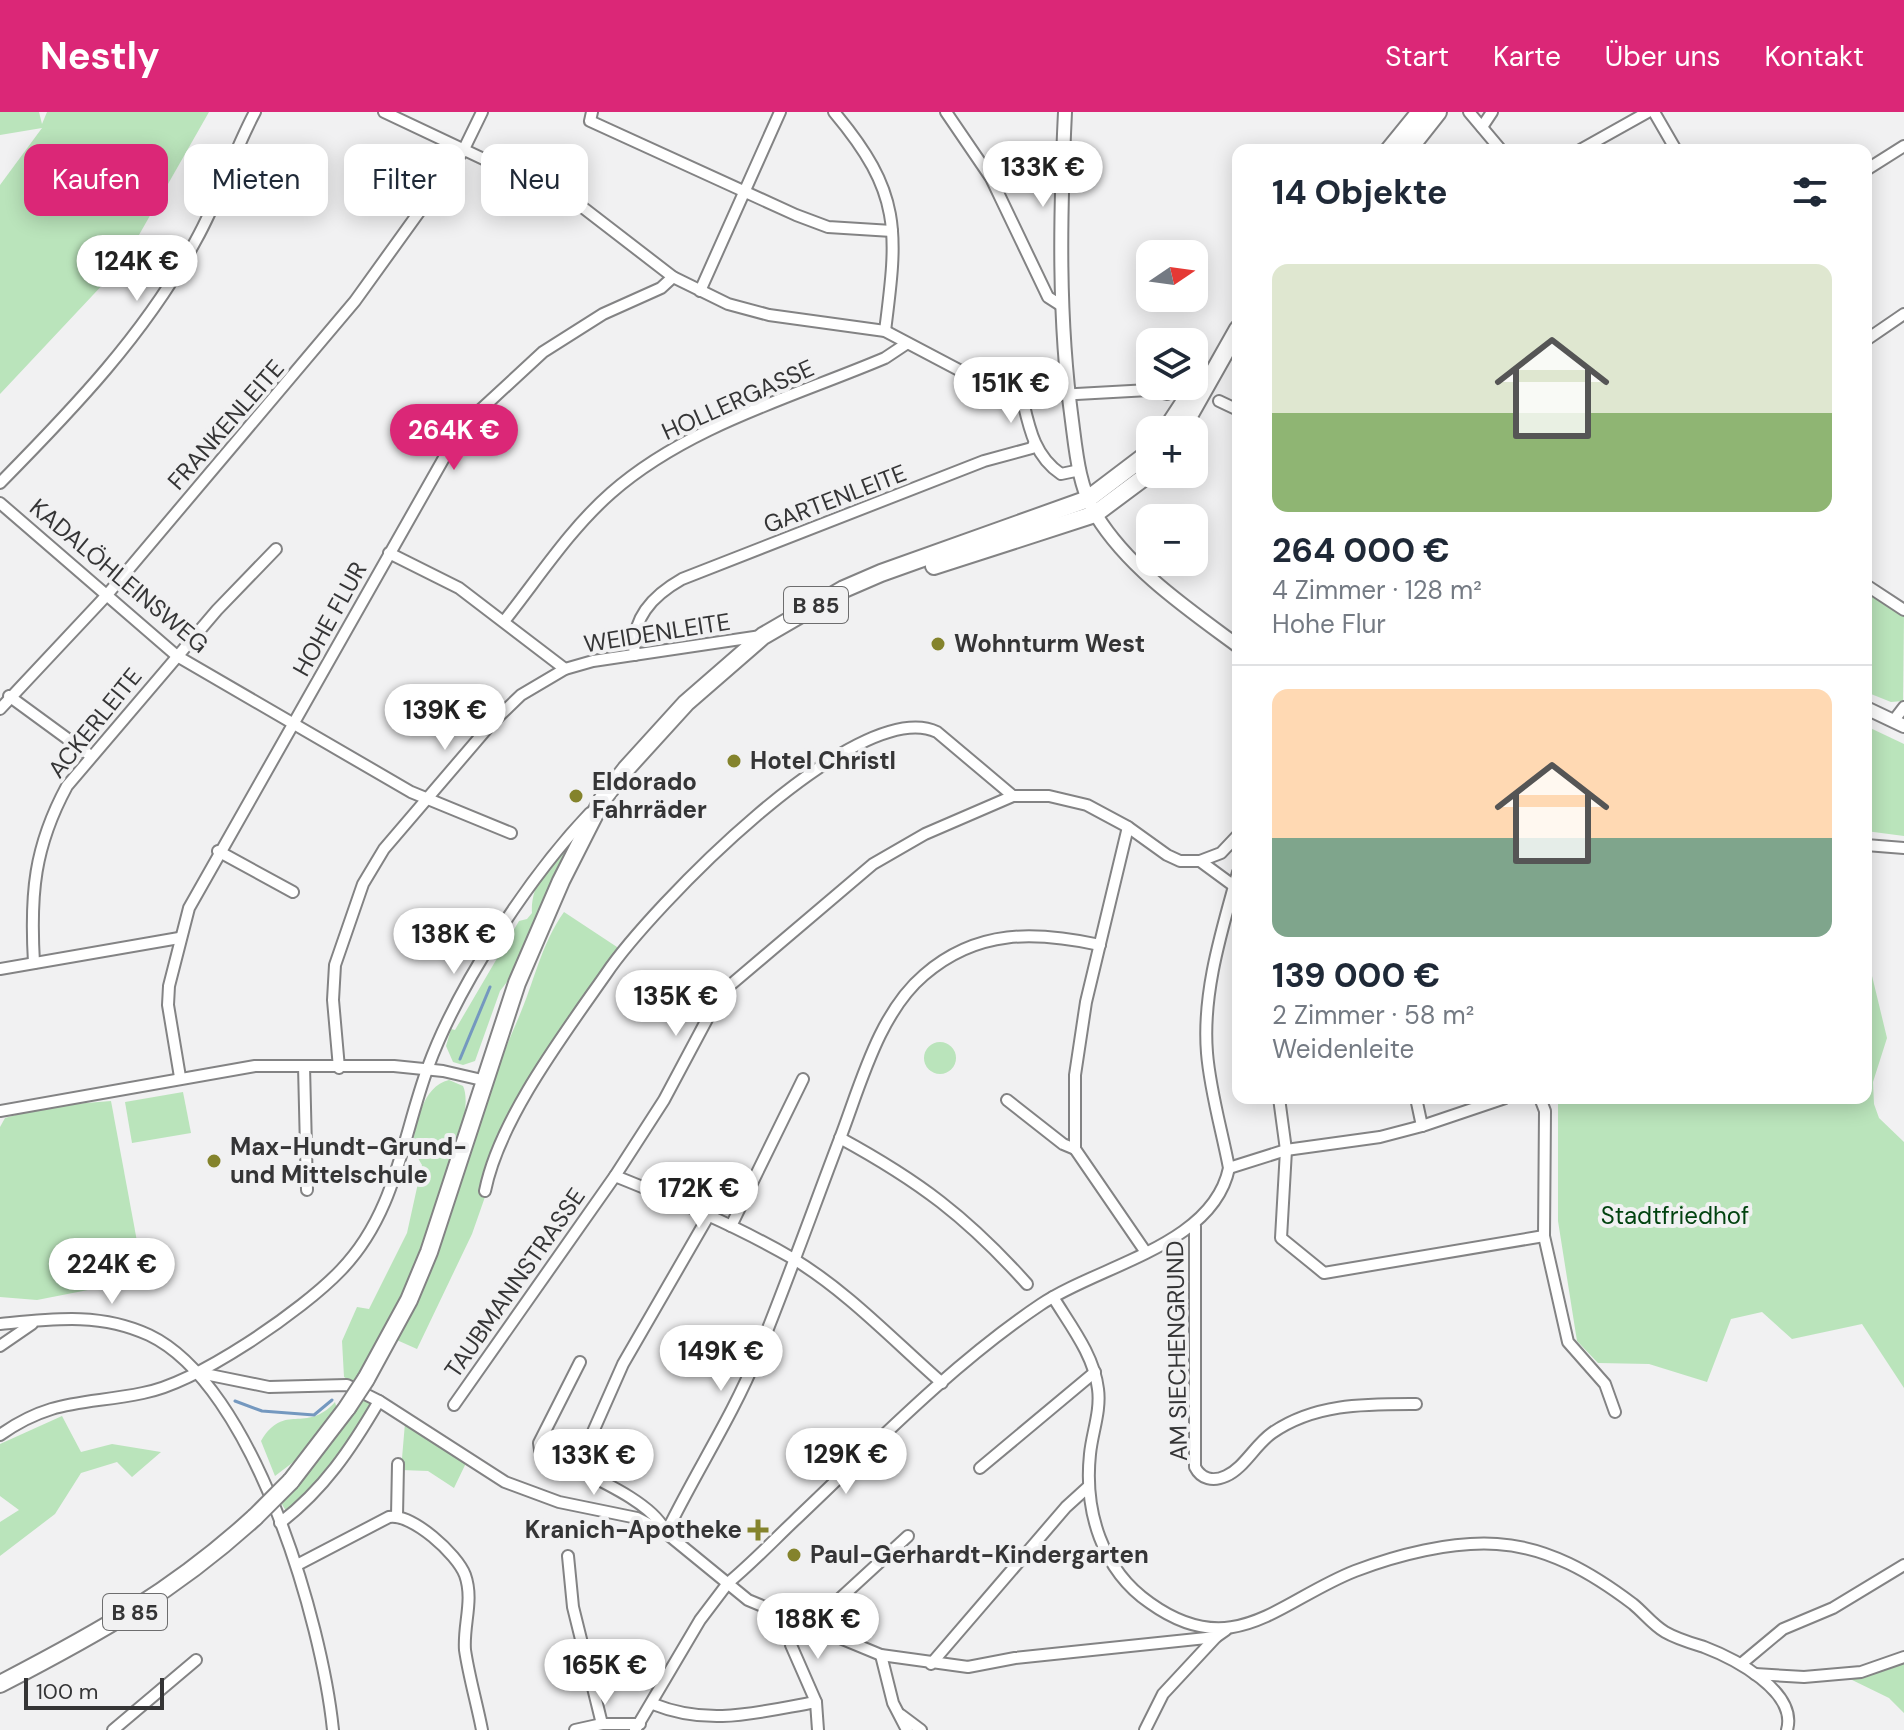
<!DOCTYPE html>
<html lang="de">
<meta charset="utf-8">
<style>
body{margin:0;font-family:"DM Sans",sans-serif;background:#f2f2f3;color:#1f2937;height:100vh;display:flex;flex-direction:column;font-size:30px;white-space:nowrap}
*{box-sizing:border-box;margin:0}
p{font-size:26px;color:#747a83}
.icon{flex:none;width:44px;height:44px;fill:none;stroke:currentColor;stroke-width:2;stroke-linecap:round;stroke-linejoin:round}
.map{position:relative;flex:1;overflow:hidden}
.sheet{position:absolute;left:1232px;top:32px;width:640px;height:960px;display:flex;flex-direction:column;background:#fff;border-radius:16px;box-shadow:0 4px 20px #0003}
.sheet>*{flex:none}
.guide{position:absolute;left:24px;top:32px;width:760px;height:72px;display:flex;gap:16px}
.needle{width:52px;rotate:77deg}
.controls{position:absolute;left:1136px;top:128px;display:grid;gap:16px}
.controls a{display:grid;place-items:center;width:72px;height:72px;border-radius:16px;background:#fff;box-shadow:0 4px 20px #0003;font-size:40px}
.scale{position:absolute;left:24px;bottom:20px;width:140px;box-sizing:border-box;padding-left:8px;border:4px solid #353536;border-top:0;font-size:22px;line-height:28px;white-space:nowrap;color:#353536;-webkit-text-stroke:6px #f1f1f2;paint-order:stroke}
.price{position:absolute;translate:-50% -68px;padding:0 18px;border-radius:28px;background:#fff;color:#222;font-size:26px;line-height:52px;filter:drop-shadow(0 2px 4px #0008)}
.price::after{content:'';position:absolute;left:50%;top:48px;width:24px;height:18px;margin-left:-12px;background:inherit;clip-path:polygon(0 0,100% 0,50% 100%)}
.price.active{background:#db2777;color:#fff}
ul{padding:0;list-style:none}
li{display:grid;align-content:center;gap:16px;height:424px;padding:0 40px}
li+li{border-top:2px solid #e0e1e3}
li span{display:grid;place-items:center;height:248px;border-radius:16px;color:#555}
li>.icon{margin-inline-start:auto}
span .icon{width:144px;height:144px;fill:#fffc;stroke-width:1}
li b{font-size:34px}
h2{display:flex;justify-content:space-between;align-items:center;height:96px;padding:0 40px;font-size:34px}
.tag{padding:0 28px;border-radius:16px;background:#fff;box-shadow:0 4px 20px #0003;font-size:28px;line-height:72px}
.tag.active{background:#db2777;color:#fff}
header{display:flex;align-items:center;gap:48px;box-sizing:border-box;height:112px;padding:0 40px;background:#db2777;color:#fff}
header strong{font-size:38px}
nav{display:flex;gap:44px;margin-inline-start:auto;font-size:28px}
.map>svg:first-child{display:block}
.green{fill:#bae4bb}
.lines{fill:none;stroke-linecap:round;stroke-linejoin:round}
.stream{stroke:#7498bf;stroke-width:3}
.minor-casing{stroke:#838384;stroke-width:14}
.tertiary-casing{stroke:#838384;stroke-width:16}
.primary-casing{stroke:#838384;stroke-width:20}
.minor{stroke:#fff;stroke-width:10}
.tertiary{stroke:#fff;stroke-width:12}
.primary{stroke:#fff;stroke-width:16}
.primary-bridge-casing{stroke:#838384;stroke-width:20;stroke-linecap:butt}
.primary-bridge{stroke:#fff;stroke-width:16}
.poi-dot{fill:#84832c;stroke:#f1f1f2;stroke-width:3}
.labels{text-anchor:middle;stroke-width:8;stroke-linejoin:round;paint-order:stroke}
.shield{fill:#f1f1f2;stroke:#6d6d6e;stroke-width:2}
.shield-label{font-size:22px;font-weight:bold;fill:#353536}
.street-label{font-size:24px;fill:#353536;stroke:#f1f1f2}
.poi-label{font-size:24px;font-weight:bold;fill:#353536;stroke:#f1f1f2;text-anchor:start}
.park-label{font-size:24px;fill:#024310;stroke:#f1f1f2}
</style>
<header>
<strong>Nestly</strong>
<nav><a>Start</a><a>Karte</a><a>Über uns</a><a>Kontakt</a></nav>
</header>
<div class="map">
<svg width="1904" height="1618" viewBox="0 0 1904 1618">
<rect width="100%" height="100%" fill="#f1f1f2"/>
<g class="green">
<polygon points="0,0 39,0 42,12 47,0 209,0 123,151 0,282 0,73 42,16 0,23"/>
<polygon points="1866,479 1904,503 1903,589 1891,590 1866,580"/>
<polygon points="1866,614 1904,632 1904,724 1866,719"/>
<path d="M570,731L513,862L500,879L475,949L463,953L453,950L446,934L451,917L455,918L519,809L527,807L532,801C530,777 548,744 570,731Z"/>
<path d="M564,800L617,835L618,846L513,1005L472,1122L417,1237L390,1225C432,1118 473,1012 518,907C534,871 541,832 564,800Z"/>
<polygon points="1866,839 1887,926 1873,970 1874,992 1879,1006 1904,1030 1904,1276 1862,1212 1792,1227 1762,1200 1731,1207 1707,1270 1649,1252 1598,1251 1577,1229 1558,1109 1558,986 1866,986"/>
<circle cx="940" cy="946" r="16"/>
<path d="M449,968L463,974C483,1016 384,1228 357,1273L344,1265L342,1229L357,1195L369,1197L407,1121L422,1053L412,1036C416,1013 422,974 449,968Z"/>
<polygon points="183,980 191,1021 132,1031 125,990"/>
<polygon points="111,989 144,1167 37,1188 0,1185 0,1015 5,1006 48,994"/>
<polygon points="367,1282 379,1289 352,1335 289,1404 280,1389"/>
<path d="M335,1290L337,1297L304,1342L275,1364L261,1329C285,1289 305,1323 335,1290Z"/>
<polygon points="62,1304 81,1340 112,1332 161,1340 132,1365 117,1350 81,1361 55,1402 0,1444 0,1410 19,1398 0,1384 0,1332"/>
<polygon points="405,1311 466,1351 454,1376 428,1359 401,1358"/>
<polygon points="1904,1552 1904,1601 1889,1586 1848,1566"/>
</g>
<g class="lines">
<g class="stream">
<polyline points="460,947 490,875"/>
<polyline points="235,1289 262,1299 314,1303 332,1288"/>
</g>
<defs>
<g id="minor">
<polyline points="384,0 577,91 673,165 728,192 769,203 885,219 995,277 1022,285 1149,278 1167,282"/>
<polyline points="592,0 590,9 796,103 828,115 892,119"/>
<path d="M834,0C902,81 898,118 885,219"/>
<polyline points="946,0 991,66 1048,185 1062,194"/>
<polyline points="1469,0 1501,38"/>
<polyline points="1654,0 1676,38"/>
<polyline points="1482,15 1492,0"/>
<polyline points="1580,38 1648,0"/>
<polyline points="1866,58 1904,34"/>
<polyline points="700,179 780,0"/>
<polyline points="1866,228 1904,202"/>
<path d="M1022,285C1029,315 1034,344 1061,362L1080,358"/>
<polyline points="1219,289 1238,298"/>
<path d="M0,371C73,297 146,221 196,128C219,87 233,41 255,0"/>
<polyline points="0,391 177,544 411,680 511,721"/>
<polyline points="389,441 459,476 565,557"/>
<polyline points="1866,473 1904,498"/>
<path d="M505,508C539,465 570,417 611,381C687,314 793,285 885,246L906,232"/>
<path d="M635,543C630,507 652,484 682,467L984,349L1032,336L1034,332"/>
<polyline points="9,584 91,644"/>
<polyline points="0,597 106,484 355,189 463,39 482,0"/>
<polyline points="1894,608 1904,595"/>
<polyline points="1128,715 1086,890 1075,963 1075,1037 1145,1139"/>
<polyline points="1866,733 1904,736"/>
<polyline points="218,739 293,780"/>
<polyline points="1200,749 1221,741 1238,723"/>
<path d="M34,851C30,782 34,735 67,674L217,498L276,437"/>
<polyline points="0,857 179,826"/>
<polyline points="304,954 307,1078"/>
<polyline points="339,956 333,888 335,853 363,772 384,737 491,612 521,583 565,557 593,549 761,524"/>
<polyline points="180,965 168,893 169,874 189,796 453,330 477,301 543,240 603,202 661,176 673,165"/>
<polyline points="1279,986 1286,1038 1281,1126 1324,1161 1544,1124"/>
<polyline points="1416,986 1422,1014"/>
<polyline points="1540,986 1545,999 1544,1124 1568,1230 1605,1272 1615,1300"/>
<polyline points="1007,988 1063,1032 1075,1037"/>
<polyline points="0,999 255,954 394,954 443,959 482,968"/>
<path d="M840,1026C919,1069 967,1105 1027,1172"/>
<polyline points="1229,1056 1286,1038 1380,1025 1422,1014 1505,986"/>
<path d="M615,1064C675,1088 735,1113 792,1146C847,1179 894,1229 942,1271"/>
<path d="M485,1079C499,1008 564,922 606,862C649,798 857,582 937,620L1013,684H1049L1087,693L1128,715L1167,743L1180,749H1200L1234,774"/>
<polyline points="731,1114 803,967"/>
<path d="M1195,1114V1355C1201,1367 1213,1370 1226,1364C1244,1356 1255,1333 1272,1321C1315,1291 1366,1292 1416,1292"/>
<path d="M1053,1185C1070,1213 1094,1243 1098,1277C1101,1299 1092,1321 1090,1342C1084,1399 1102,1458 1150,1491C1234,1551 1279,1489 1355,1459C1397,1443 1451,1429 1497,1432C1548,1435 1592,1461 1633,1492C1644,1501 1653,1513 1665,1520C1677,1527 1691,1531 1704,1535C1733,1546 1798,1579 1787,1618"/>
<path d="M0,1212C51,1207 100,1200 149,1223C254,1273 322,1510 333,1618"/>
<polyline points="0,1234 32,1212"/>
<path d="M580,1250L539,1331L540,1338C571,1357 653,1386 666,1421"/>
<polyline points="200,1261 269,1275 347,1273 379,1289"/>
<polyline points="454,1293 615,1064 664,988 721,881 873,752 925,722 1013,684"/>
<path d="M0,1323C52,1286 85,1293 143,1281C197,1271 302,1199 341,1158C396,1101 402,1026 428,955C458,873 530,764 590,701"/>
<polyline points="577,1356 623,1252 709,1103"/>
<polyline points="980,1356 1095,1260"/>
<polyline points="397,1404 398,1352"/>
<path d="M280,1411C324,1377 351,1337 379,1289L505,1370L559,1390L637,1406L666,1421L748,1488L881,1543L968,1555L1015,1546L1216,1525L1226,1518"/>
<path d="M666,1421C695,1361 732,1305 757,1244C786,1173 812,1100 839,1029C860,975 878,902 924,863C977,817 1035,819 1100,833"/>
<polyline points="568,1444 573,1495 602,1612"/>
<path d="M297,1453L389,1405C412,1401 457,1442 465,1463C474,1488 463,1513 465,1538C469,1565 477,1592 482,1618"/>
<polyline points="794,1509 791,1533 816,1590"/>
<polyline points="809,1515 908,1424"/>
<polyline points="881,1543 893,1591 907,1618"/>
<polyline points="931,1552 1066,1395 1088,1375"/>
<polyline points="1741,1552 1783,1517 1833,1496 1904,1453"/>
<polyline points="1755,1562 1804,1565 1861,1560 1904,1545"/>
<path d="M653,1592C710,1615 758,1600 816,1590L818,1618"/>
<polyline points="901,1603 921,1618"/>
<polyline points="113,1618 196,1548"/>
<polyline points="575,1618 602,1612 640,1612"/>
<path d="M635,1618L700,1508L728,1471C751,1452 772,1430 794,1409C871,1336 952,1252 1040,1193C1099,1153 1213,1134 1229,1056C1222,1019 1210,979 1207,941C1202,880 1222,818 1238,760"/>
<polyline points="1145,1618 1163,1582 1216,1525"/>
</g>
<g id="tertiary">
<path d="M1065,0C1060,104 1058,206 1072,309C1076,340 1079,376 1096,403C1129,457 1188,497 1238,534"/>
<polyline points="1866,596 1904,614"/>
</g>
<g id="primary">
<polyline points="1389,38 1420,0"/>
<polyline points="1408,38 1438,0"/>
<polyline points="1166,318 1187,286"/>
<polyline points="1181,318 1238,217"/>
<polyline points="934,454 1095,402 1150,361"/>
<polyline points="366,1267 409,1188 429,1140 517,871 561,769 602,688 626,657 686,591 763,524 844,477 881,461 1088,387 1150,340"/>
<polyline points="291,1369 347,1296"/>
<path d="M0,1572C98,1521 173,1480 255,1405"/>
</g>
</defs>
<use href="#minor" class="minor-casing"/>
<use href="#tertiary" class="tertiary-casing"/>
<use href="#primary" class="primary-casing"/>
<use href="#minor" class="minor"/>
<use href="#tertiary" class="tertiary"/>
<use href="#primary" class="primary"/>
<defs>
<g id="primary-bridge">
<polyline points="347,1296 366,1267"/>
<polyline points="255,1405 291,1369"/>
</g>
</defs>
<use href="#primary-bridge" class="primary-bridge-casing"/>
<use href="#primary-bridge" class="primary-bridge"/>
</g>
<g class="poi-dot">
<circle cx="938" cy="532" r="8"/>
<circle cx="734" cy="649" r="8"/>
<circle cx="576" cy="684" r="8"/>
<circle cx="214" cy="1049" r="8"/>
<path d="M754 1406h8v8h8v8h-8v8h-8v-8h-8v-8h8z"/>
<circle cx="794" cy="1443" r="8"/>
</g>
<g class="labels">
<g class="shield">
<rect x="784" y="475" width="64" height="36" rx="6"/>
<rect x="103" y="1482" width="64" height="36" rx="6"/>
</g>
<g class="shield-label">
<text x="816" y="501">B 85</text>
<text x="135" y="1508">B 85</text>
</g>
<g class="street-label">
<text transform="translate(738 288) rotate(-24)" y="8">HOLLERGASSE</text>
<text transform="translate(226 313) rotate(-49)" y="8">FRANKENLEITE</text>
<text transform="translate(835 387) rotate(-21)" y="8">GARTENLEITE</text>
<text transform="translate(119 464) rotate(40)" y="8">KADALÖHLEINSWEG</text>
<text transform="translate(330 507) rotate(-61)" y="8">HOHE FLUR</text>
<text transform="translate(657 521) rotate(-9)" y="8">WEIDENLEITE</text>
<text transform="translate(95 611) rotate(-51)" y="8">ACKERLEITE</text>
<text transform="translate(515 1171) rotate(-55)" y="8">TAUBMANNSTRASSE</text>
<text transform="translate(1177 1239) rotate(-91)" y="8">AM SIECHENGRUND</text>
</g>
<g class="poi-label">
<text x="954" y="540">Wohnturm West</text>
<text x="750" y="657">Hotel Christl</text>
<text x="592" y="678">Eldorado<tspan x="592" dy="28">Fahrräder</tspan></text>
<text x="230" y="1043">Max-Hundt-Grund-<tspan x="230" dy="28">und Mittelschule</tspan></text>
<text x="742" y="1426" text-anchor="end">Kranich-Apotheke</text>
<text x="810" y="1451">Paul-Gerhardt-Kindergarten</text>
</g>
<g class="park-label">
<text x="1675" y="1112">Stadtfriedhof</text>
</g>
</g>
</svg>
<div class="controls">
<a><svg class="needle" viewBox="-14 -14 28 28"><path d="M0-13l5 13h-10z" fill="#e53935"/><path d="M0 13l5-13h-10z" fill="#747a83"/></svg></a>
<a><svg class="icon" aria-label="layers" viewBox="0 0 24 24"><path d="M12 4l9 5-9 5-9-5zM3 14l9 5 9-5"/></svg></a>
<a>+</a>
<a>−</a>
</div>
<div class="scale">100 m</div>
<b class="price" style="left:1043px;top:97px">133K €</b>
<b class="price" style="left:137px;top:191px">124K €</b>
<b class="price" style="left:1011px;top:313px">151K €</b>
<b class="price active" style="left:454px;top:360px">264K €</b>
<b class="price" style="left:445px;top:640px">139K €</b>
<b class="price" style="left:454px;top:864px">138K €</b>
<b class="price" style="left:676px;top:926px">135K €</b>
<b class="price" style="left:699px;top:1118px">172K €</b>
<b class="price" style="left:112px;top:1194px">224K €</b>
<b class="price" style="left:721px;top:1281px">149K €</b>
<b class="price" style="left:846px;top:1384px">129K €</b>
<b class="price" style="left:594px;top:1385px">133K €</b>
<b class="price" style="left:818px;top:1549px">188K €</b>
<b class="price" style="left:605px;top:1595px">165K €</b>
<div class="guide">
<a class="tag active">Kaufen</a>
<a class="tag">Mieten</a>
<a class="tag">Filter</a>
<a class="tag">Neu</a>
</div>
<section class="sheet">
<h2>14 Objekte<svg class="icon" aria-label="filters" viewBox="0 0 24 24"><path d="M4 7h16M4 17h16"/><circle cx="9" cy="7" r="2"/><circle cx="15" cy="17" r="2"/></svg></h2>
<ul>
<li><span style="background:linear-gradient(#dfe7d0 60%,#8fb573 0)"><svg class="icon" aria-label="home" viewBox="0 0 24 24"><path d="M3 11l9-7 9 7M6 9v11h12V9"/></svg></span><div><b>264 000 €</b><p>4 Zimmer · 128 m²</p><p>Hohe Flur</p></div></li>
<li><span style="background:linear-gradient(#ffd9b3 60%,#7fa58c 0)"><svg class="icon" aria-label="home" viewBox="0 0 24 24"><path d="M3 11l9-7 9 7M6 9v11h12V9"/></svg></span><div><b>139 000 €</b><p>2 Zimmer · 58 m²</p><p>Weidenleite</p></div></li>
</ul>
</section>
</div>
